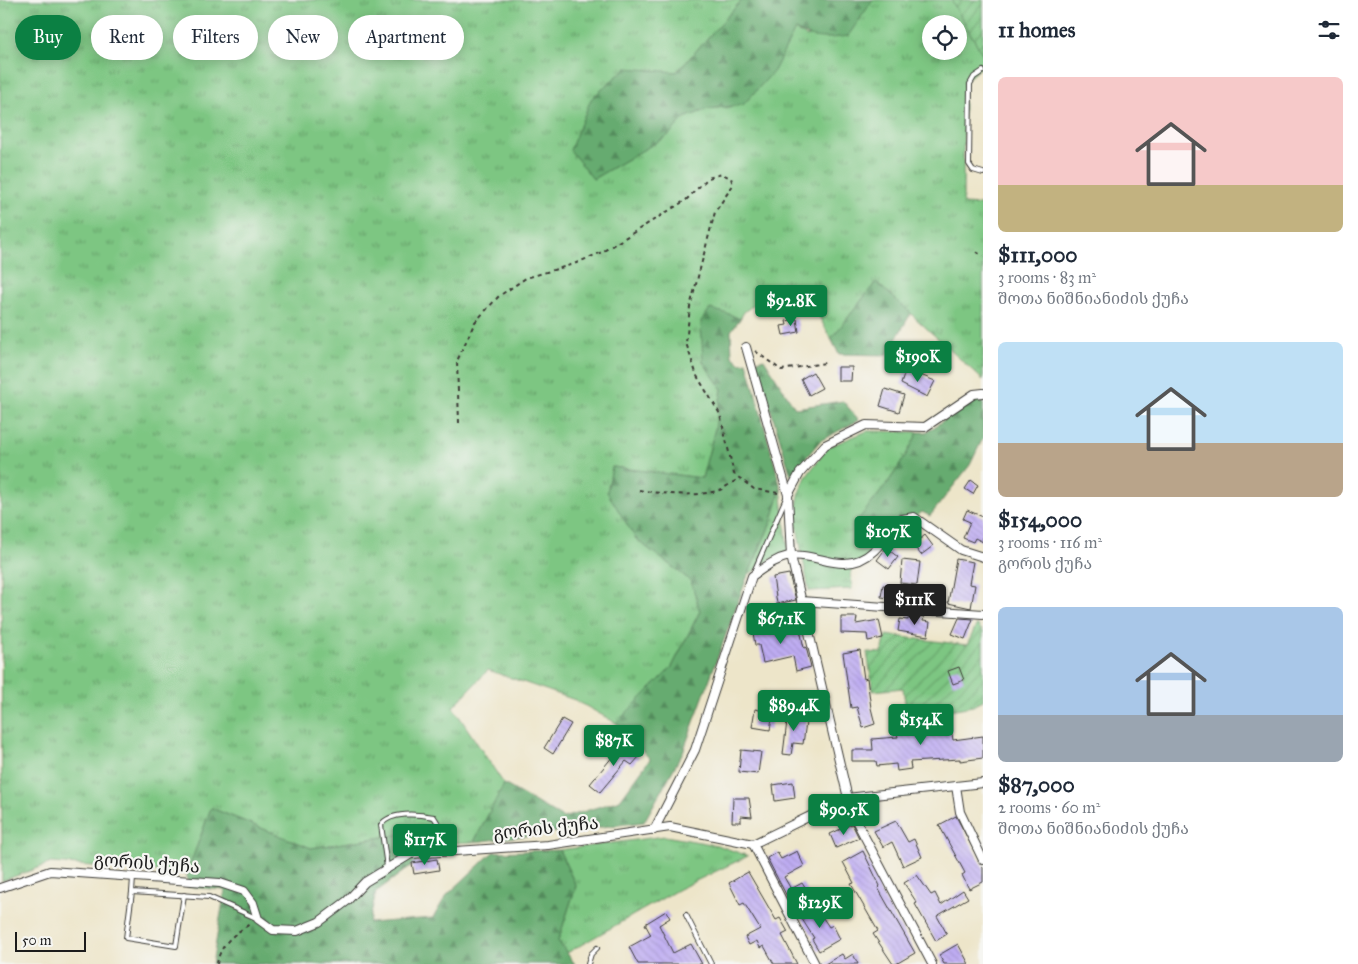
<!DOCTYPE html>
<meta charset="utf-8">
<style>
body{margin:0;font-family:"IM FELL Great Primer","Noto Serif Georgian",serif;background:#f6f6f7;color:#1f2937;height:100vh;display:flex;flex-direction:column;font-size:19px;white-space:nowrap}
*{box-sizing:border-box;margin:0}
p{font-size:16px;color:#747a83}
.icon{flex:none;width:28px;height:28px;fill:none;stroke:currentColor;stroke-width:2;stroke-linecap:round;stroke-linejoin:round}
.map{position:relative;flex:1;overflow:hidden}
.details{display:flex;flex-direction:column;background:#fff;width:375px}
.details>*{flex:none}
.top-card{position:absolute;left:15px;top:15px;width:475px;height:45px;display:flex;gap:10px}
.fabs{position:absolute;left:922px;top:15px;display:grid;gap:10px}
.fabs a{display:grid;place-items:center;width:45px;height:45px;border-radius:50%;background:#fff;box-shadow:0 2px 12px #0003;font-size:25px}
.scale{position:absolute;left:15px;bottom:12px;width:71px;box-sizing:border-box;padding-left:5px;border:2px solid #1c1c1c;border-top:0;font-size:14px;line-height:18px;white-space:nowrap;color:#1c1c1c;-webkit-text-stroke:4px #f6f6f2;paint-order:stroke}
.price{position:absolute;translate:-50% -42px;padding:0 11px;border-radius:5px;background:#0b8043;color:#fff;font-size:16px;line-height:32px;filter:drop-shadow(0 1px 2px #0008)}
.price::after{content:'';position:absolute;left:50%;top:30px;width:15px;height:11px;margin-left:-8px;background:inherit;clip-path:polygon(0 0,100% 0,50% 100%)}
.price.selected{background:#222;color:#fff}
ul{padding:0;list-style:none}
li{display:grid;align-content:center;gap:10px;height:265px;padding:0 15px}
li span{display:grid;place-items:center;height:155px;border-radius:8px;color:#555}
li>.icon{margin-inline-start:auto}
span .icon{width:90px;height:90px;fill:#fffc;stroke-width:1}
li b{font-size:21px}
h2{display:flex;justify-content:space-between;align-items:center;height:60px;padding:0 15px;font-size:21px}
.chip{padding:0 18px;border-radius:22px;background:#fff;box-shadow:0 2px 12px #0003;font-size:18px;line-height:45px}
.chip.selected{background:#0b8043;color:#fff}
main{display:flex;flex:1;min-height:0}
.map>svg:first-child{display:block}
.grass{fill:url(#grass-tufts);stroke:#4c714f;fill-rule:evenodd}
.forest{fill:url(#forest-firs);stroke:#416446}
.garden{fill:url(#garden-furrows);stroke:#4c714f}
.building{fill:url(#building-back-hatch)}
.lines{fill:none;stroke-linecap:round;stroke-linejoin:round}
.lane-casing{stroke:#3b3a36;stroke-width:6}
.street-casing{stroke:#3b3a36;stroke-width:10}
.path{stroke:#3b3a36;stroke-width:2;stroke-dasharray:4 4;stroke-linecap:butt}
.lane{stroke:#fff;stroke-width:4}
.street{stroke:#fff;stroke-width:8}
.labels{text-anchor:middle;stroke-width:4.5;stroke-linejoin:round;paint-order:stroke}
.street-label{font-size:18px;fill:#1c1c1c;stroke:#f6f6f2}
</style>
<main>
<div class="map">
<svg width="983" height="964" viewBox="0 0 983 964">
<defs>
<pattern id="grass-tufts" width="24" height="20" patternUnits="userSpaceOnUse" patternTransform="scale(1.25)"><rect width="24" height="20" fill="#7dc682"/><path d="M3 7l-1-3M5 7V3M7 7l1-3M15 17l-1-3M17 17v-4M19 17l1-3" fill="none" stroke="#66a06a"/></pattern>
<pattern id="forest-firs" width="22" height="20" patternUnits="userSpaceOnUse" patternTransform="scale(1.25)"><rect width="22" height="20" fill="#66ab70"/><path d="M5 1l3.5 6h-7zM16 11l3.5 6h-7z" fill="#538a5b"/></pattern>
<pattern id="garden-furrows" width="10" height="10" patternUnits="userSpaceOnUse" patternTransform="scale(1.25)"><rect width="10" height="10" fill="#7dc682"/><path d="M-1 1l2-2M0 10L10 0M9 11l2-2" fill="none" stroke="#66a06a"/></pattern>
<pattern id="building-back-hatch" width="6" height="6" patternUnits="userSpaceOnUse" patternTransform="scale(1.25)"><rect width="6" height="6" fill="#beacf2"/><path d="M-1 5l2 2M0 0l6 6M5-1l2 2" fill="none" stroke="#a393cf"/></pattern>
</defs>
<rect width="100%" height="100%" fill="#f6f6f2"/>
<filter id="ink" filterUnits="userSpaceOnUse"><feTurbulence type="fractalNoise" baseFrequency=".02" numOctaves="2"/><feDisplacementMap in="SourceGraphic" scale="10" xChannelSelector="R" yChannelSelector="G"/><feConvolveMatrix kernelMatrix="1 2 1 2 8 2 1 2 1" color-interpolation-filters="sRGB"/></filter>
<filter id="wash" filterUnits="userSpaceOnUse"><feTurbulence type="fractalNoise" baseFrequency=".0096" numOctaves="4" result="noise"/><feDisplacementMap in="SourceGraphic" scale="20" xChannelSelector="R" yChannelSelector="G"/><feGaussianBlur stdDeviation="1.12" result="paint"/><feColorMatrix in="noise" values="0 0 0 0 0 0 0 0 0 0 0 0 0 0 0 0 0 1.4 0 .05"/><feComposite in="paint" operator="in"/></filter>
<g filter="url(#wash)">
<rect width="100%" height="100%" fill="#ede5c9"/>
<g class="grass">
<path d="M0,0H742L677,72L654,71L593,179L668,135L684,118L708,109L743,105L795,30L807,37L869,5L873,0H951L983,55V65L964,82L963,204L983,205V380L876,282L831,339L813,305L780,285L744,312L740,319L729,314L703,362L722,389L715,429L702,478L613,467L636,539L691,581L700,611L672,667L616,723L575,700L488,670L453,707L504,784L474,842L424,844L429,830L311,848L211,808L187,873L51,863L2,881ZM931,24H959V51H931Z"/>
<path d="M867,431L918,432C903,465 880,494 856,522L866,536L885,549L851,569L852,589L809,591L795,516L800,490L806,477L828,447Z"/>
<polygon points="781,488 788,551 769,560 748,575 772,520"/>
<polygon points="665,836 717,845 748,856 679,889 567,953 558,941 576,886 559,850"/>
</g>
<g class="forest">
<path d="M742,0H873L848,36C827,39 814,40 795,30L774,71L743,105L708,109L684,118L669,135L593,179L570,150L591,99L626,68L677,72Z"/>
<polygon points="876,282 911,313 887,355 839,354 831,339"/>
<polygon points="710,309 729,314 740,319 731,331 732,356 740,363 747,362 781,488 772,520 746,580 683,752 644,822 474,842 504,784 563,818 620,800 650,759 616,723 672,667 700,611 691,581 636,539 607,492 612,467 702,478 715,429 722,389 703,362 701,321"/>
<polygon points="764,359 795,408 843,401 859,420 820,441 791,476 756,361"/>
<path d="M975,398H983V438L970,465L930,516L922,512L901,529L885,549L866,536L856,522C880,494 903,465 918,432H927Z"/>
<polygon points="211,808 311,848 430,830 416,862 376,892 369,923 433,918 446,896 493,852 559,850 576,886 558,941 575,964 212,964 225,890 187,887 187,873"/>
</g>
<g class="garden">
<polygon points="951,0 983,0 983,55"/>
<polygon points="977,624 983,632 983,700 973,706 907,717 903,688 873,691 867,652 882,653 886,635 967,645"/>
</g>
<g id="blocks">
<g class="building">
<polygon points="797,319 799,332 783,335 781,326 787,325 786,321"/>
<polygon points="838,367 852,367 851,381 838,381"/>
<polygon points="906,369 935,381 927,397 901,384"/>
<polygon points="813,372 822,388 809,395 801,379"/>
<polygon points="885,389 904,395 899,412 880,406"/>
<polygon points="971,480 978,485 973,494 965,489"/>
<polygon points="967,510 983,517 983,542 975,538 973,542 963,538 970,522 963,519"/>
<polygon points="925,535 933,546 921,555 913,545"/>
<polygon points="886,548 898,557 889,569 877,560"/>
<polygon points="956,559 973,562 969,584 975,585 971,608 948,603"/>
<polygon points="902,560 920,562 917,585 900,583"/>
<polygon points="789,574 796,600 777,604 773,577"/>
<polygon points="883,585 900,587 898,599 881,597"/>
<polygon points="909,614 924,617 923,621 930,622 928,636 898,631 900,619 908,620"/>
<polygon points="841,617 857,617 856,624 879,620 883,638 868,641 867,634 841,633"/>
<polygon points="959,618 973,619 965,639 952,634"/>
<polygon points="773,623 773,630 799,625 804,648 806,647 811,667 796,671 793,656 763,663 759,645 755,645 752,626"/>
<polygon points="860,650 864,679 867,678 871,708 875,724 863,728 857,707 851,708 843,653"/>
<polygon points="959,667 964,680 953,684 948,671"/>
<polygon points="755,709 773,713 770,730 752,727"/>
<polygon points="788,713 807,715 803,744 793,743 791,755 783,754"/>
<polygon points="562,719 571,724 553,754 544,748"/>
<polygon points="932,720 933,725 950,722 953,740 983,736 983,758 960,761 960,759 910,762 911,769 897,771 896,764 877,766 876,761 852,761 852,750 873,750 872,739 898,737 895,727"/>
<polygon points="623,744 639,757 632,765 626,761 600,792 590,784"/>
<polygon points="741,750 761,752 758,774 739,772"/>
<polygon points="793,782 795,798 775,801 773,785"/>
<polygon points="733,798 749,798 752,817 741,816 741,822 732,822"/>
<polygon points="956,816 983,868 983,882 969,889 962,875 965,873 939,825"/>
<polygon points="896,821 908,842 914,839 922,857 903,866 892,842 883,847 874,831"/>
<polygon points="852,824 859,838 836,848 830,834"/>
<polygon points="797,851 804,866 784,877 791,889 802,883 809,894 791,904 767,858 777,852 781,859"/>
<polygon points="863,851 880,886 878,888 915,953 896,964 893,964 873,934 878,931 851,884 854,883 843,862"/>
<polygon points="437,859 439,870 414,874 412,863"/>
<polygon points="748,872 776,920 780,918 788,932 782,935 797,964 774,964 764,946 760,948 757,941 749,945 745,937 760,929 744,903 740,905 729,883"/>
<polygon points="917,875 931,895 935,893 941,905 963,890 968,898 937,916 947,934 936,941 915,904 917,903 904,883"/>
<polygon points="815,906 829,927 833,925 840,939 819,951 812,939 814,938 800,916"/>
<polygon points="666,911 670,918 659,925 673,953 691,944 702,964 638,964 629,947 651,935 645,924"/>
<polygon points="958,944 969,964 944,964 939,955"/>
<polygon points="842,954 845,959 853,954 858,964 825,964"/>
</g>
</g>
</g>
<g filter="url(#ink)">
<use href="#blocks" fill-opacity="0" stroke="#3b3a36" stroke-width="1"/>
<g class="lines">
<defs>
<g id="lane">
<polyline points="983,71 974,77 970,84 969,164 973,170 983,173"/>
<polyline points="753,574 786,498"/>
<path d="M387,867L381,825C390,811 419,814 434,817L455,851"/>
<polyline points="133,878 132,892 209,897 256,918"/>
<polyline points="132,892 126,938 176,946 184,895"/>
<polyline points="686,915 711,964"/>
<polyline points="588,964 591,954 597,948"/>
</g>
<g id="street">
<polyline points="746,347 788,495 791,556 851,811 932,964"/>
<polyline points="788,495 800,473 825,445 866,425 925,427 974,394 983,393"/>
<polyline points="801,601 983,614"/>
<polyline points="956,786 960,812 983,860"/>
<path d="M654,830L695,750L752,576C764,568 775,559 789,556C808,553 826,563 843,563C870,564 884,540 897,520L914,517L961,550L983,557"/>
<polyline points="753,844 815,964"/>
<polyline points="0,888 50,871 220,883 244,891 253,903 258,919 273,930 297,931 319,922 347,901 365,882 411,854 548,845 670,827 753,844 847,798 983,783"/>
</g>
</defs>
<use href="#lane" class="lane-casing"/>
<use href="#street" class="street-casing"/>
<g class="path">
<polyline points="976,252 983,256"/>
<polyline points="755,351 781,370 825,363"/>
<polyline points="459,423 457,361 475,322 499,296 526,278 574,264 602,252 686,200 708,178 722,174 731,178 733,185 715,212 690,307 686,343 697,376 720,414 734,474 754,489 778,493"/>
<path d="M639,490C661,494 700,498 722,489C727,486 733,482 739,479"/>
<path d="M217,964C220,944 234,934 250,924"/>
</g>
<use href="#lane" class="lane"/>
<use href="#street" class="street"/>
</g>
</g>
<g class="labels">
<g class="street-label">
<text transform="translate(546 828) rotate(-6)" y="6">გორის ქუჩა</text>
<text transform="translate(147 863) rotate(4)" y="6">გორის ქუჩა</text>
</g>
</g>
</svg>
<div class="fabs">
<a><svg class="icon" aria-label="locate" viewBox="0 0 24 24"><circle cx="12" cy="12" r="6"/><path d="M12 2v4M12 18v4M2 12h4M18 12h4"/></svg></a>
</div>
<div class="scale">50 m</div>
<b class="price" style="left:791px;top:327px">$92.8K</b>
<b class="price" style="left:918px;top:383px">$190K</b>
<b class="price" style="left:888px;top:558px">$107K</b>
<b class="price selected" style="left:915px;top:626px">$111K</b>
<b class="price" style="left:781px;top:645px">$67.1K</b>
<b class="price" style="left:794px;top:732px">$89.4K</b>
<b class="price" style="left:921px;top:746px">$154K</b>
<b class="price" style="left:614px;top:767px">$87K</b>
<b class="price" style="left:844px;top:836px">$90.5K</b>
<b class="price" style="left:425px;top:866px">$117K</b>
<b class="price" style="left:820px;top:929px">$129K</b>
<div class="top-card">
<a class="chip selected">Buy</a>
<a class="chip">Rent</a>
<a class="chip">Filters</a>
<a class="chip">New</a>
<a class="chip">Apartment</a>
</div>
</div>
<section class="details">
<h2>11 homes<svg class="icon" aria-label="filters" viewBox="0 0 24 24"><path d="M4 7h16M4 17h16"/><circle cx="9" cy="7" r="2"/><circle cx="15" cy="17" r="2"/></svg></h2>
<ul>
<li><span style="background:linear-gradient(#f6c9c9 70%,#c2b280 0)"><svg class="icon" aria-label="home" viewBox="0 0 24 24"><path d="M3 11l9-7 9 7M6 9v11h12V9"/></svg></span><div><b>$111,000</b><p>3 rooms · 83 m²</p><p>შოთა ნიშნიანიძის ქუჩა</p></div></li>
<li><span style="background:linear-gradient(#bfe0f5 65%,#b9a48a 0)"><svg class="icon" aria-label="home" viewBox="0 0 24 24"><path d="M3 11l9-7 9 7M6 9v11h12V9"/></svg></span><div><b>$154,000</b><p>3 rooms · 116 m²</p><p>გორის ქუჩა</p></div></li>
<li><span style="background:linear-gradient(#a9c7e8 70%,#9aa5b1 0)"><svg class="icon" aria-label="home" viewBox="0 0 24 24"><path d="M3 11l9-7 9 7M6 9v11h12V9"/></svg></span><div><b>$87,000</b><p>2 rooms · 60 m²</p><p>შოთა ნიშნიანიძის ქუჩა</p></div></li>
</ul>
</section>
</main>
